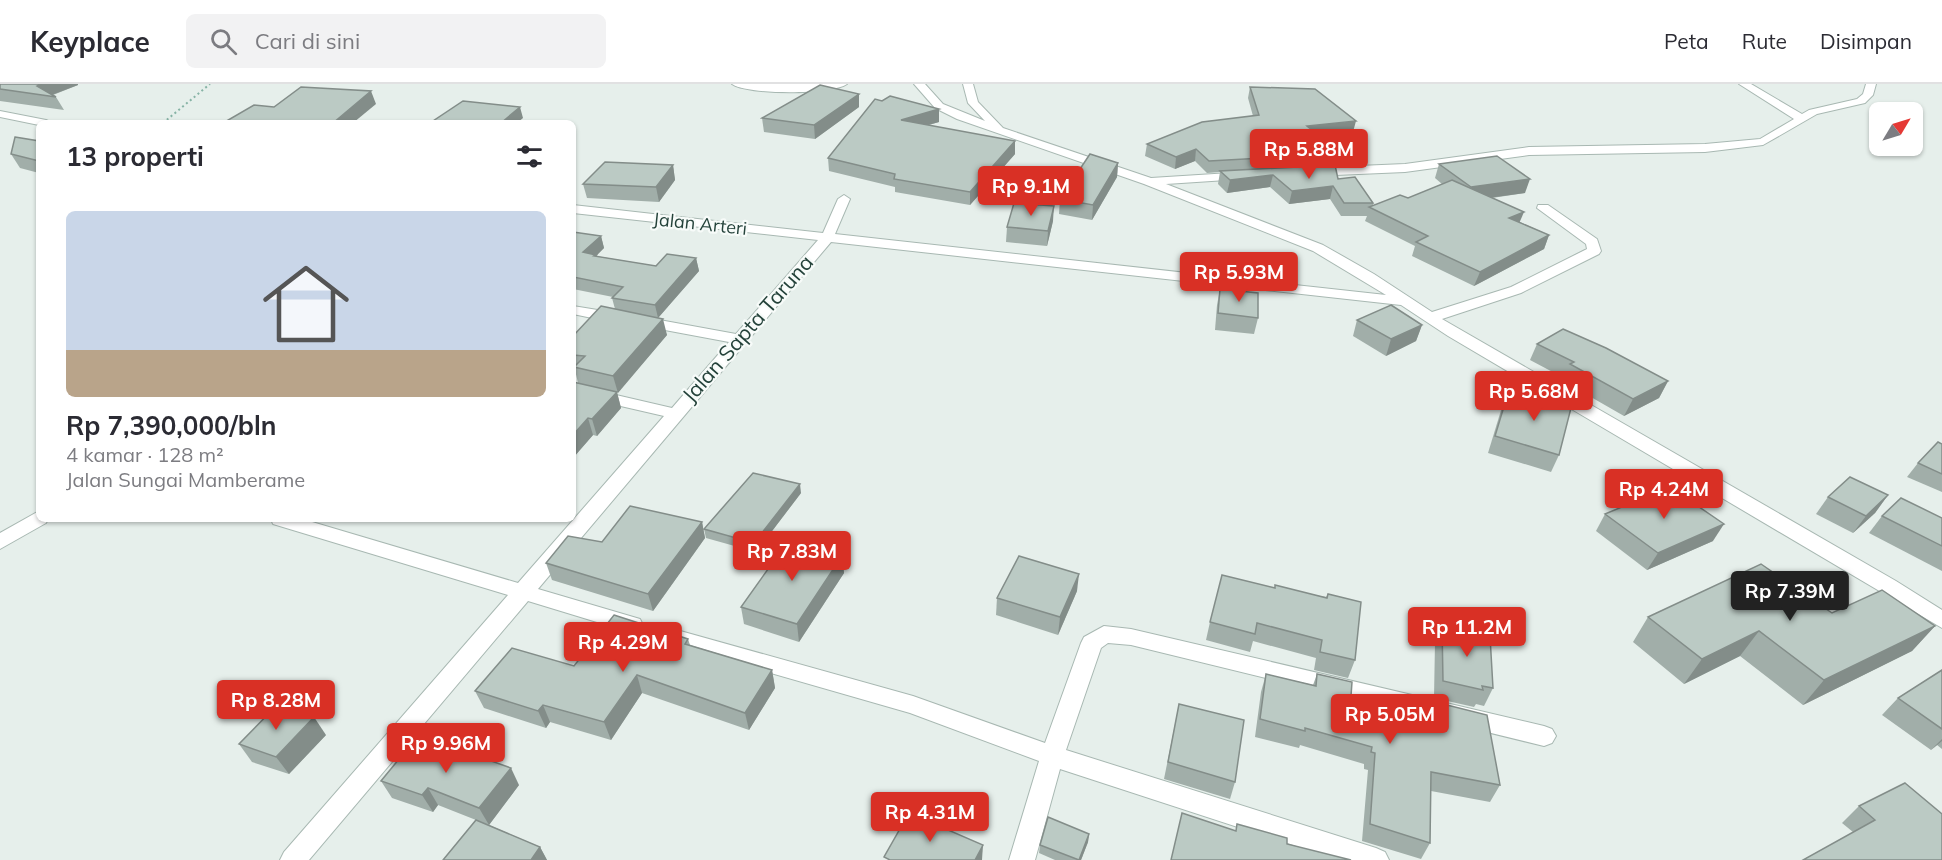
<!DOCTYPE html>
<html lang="id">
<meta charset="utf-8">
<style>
body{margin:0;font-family:Mulish,sans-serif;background:#f2f2f3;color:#2b2b33;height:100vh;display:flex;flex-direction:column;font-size:22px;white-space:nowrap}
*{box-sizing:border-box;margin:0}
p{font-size:20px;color:#7c7c81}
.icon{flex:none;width:33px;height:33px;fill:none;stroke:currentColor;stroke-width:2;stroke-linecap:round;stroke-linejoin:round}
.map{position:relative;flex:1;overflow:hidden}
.drawer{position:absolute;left:36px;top:36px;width:540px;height:402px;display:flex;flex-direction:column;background:#fff;border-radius:9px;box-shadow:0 2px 4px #0004}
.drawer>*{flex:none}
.needle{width:39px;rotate:52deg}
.fabs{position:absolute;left:1869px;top:18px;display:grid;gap:12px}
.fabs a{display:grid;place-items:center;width:54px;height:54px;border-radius:9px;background:#fff;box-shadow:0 2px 4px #0004;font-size:30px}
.price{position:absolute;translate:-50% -51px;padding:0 14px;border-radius:6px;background:#d93025;color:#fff;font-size:20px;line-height:39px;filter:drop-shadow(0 2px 3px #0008)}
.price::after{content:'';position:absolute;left:50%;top:36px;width:18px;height:14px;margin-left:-9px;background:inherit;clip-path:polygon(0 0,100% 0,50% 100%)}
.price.current{background:#222;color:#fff}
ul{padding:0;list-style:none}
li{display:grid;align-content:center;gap:12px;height:318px;padding:0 30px}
li span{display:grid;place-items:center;height:186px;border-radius:9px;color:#555}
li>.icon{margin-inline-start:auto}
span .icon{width:108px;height:108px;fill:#fffc;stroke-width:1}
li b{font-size:26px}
h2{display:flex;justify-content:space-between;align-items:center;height:72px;padding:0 30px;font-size:26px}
header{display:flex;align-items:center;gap:36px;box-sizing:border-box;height:84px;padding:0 30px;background:#fff;border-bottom:2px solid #e1e1e2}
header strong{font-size:28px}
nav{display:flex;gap:33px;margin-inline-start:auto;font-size:21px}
.search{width:420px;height:54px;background:#f2f2f3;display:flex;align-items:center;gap:15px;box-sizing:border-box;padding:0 21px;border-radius:9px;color:#7c7c81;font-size:22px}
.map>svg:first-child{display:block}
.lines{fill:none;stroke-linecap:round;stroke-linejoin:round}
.minor-casing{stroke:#a8b8b2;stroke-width:2}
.path{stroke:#86b3a5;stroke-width:2;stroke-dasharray:2 3;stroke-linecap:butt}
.minor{fill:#fff;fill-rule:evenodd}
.wall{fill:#a1aea9}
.shaded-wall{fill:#838d89}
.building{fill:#bbcac4;stroke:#838d89;stroke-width:1.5}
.labels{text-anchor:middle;stroke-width:4.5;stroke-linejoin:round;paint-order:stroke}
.far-street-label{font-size:18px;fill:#24423a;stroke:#f7fbf9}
.street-label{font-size:21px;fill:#24423a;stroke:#f7fbf9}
</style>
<header>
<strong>Keyplace</strong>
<div class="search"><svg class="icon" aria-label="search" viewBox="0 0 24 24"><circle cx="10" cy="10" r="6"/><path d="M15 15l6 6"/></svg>Cari di sini</div>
<nav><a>Peta</a><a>Rute</a><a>Disimpan</a></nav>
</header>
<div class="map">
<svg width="1942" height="776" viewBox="0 0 1942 776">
<rect width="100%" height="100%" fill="#e6efeb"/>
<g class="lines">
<defs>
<g id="minor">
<path d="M732,0H847C832,11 747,11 732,0Z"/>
<polygon points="914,0 925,0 943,20 985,37 968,19 963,0 973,0 978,18 1003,44 1151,94 1246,88 1248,91 1242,95 1166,100 1323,161 1374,190 1432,228 1511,203 1587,165 1586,160 1537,124 1538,121 1548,121 1597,155 1601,167 1599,170 1521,209 1442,235 1896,497 1942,526 1942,544 1448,252 1401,221 831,158 538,505 640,535 643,541 640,547 633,549 528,517 309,776 280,776 284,768 508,511 273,440 271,435 302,435 518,499 664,332 573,311 573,301 672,324 729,258 638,241 635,238 638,235 643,233 736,250 818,156 573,129 573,121 823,149 838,115 844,111 850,115 835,150 1386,211 1313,167 1144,100 957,35 935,24"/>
<polygon points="1739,0 1751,0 1802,30 1809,26 1857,15 1863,10 1866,0 1876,0 1873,11 1865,19 1817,30 1763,61 1705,68 1529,71 1405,88 1312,92 1306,88 1312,84 1405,80 1529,63 1705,60 1760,55 1794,35"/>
<polygon points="0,27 46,36 52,39 39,41 0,33"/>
<polygon points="573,222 616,229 624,234 616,239 573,230"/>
<polygon points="39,427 39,435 48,435 46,439 0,465 0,449"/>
<polygon points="1104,542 1131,545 1544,642 1552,645 1556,652 1552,659 1544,662 1131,561 1108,559 1101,564 1066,666 1376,764 1385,768 1389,776 1339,776 1060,685 1035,776 1009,776 1039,677 910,629 666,559 659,557 655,551 659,545 666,543 913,612 1045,659 1081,559 1084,553"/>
</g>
</defs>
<use href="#minor" class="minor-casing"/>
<polyline class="path" points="163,39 210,0"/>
<use href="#minor" class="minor"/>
</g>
<g class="wall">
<polygon points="0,0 78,1 53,11 56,13 64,26 0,17"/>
<polygon points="1250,3 1353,48 1320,52 1333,70 1330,82 1338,95 1373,119 1373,121 1408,114 1442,100 1435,94 1439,80 1525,109 1492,114 1520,138 1549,151 1544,165 1474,202 1412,172 1415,162 1365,137 1367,132 1341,132 1330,115 1289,120 1270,103 1227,109 1218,100 1220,88 1207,89 1195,77 1175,85 1145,72 1147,60 1253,32 1248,14"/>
<polygon points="882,17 939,25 939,38 929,41 1015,70 970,121 895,108 895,103 829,87 828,74"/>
<polygon points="859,23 815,55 764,48 762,34"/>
<polygon points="39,57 39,89 20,84 11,70"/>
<polygon points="1118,79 1117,93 1092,136 1059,130 1060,115"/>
<polygon points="673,81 675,96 659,118 587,114 583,100"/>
<polygon points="1053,137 1047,162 1006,158 1007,143"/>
<polygon points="573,148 601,152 604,164 596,172 656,182 696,174 699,187 658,234 667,251 617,309 621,324 597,352 593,351 573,374 578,299 575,286 573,286 573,252 615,225 612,214 613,213 573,205"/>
<polygon points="1220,205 1258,234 1254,250 1215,246 1217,221"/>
<polygon points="1357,236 1422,241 1416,257 1386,272 1353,252"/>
<polygon points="1537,260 1668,297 1659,314 1624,332 1563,297 1564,294 1530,276"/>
<polygon points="1509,306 1559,371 1551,388 1488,369 1502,323"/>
<polygon points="1942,360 1942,408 1907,393 1918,379"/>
<polygon points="801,409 756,468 706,454 704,445"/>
<polygon points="1888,411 1875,429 1853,449 1816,430 1828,413"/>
<polygon points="1605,430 1713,457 1647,486 1596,447"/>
<polygon points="1882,432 1942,434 1942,487 1869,449"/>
<polygon points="702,438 705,454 653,527 552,496 546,479"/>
<polygon points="842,472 844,489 799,558 744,540 741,523"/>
<polygon points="1274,504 1326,513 1328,510 1355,576 1348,594 1314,586 1316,574 1253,557 1250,568 1206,556 1210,538"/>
<polygon points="1077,507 1058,551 996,531 997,514"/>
<polygon points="1832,529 1935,542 1912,567 1803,621 1740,572 1684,600 1633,558 1648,533"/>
<polygon points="1442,541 1493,604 1484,622 1476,620 1474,623 1434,614 1435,558"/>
<polygon points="688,555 690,561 772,586 775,604 749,646 642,609 611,656 550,638 546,644 484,624 475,607"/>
<polygon points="1942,586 1942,665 1937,661 1931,666 1882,631 1898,614"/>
<polygon points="1266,590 1313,601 1317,590 1351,612 1436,635 1443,620 1500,701 1490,718 1431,707 1430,759 1421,775 1362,757 1368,686 1364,685 1364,680 1300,661 1299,664 1255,653 1261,608"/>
<polygon points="1179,620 1235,698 1230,715 1164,695"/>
<polygon points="326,651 289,690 252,678 239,660"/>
<polygon points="381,697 519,701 489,741 540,763 547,776 443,776 476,736 438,721 433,728 392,714"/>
<polygon points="1859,722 1942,730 1853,748 1842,739"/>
<polygon points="1089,750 1088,758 1081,776 1055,776 1039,769 1040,761"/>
</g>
<g class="shaded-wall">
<polygon points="41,0 78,0 78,1 49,12 37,2"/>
<polygon points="371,7 376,20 353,39 333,39"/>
<polygon points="859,10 859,23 815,55 814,41"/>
<polygon points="520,23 523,34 517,39 501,39"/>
<polygon points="939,25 939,38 902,48 901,36"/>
<polygon points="1356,37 1353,48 1305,53 1307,42"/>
<polygon points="1015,57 1015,70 970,121 970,108"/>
<polygon points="1196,65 1195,77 1175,85 1176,73"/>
<polygon points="1118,79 1117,93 1092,136 1093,121"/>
<polygon points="673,81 675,96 659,118 656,103"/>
<polygon points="1273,91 1270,103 1227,109 1230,96"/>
<polygon points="1530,95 1525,109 1466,117 1471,103"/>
<polygon points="1333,102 1330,115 1289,120 1292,107"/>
<polygon points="1054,122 1053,137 1047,162 1048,147"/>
<polygon points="1524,128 1518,142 1509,134"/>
<polygon points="1549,151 1544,165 1474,202 1480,188"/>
<polygon points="601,152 604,164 596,172 599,183 583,168"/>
<polygon points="696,174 699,187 658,234 655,221"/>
<polygon points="663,235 667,251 618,309 613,292"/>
<polygon points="1422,241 1416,257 1386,272 1391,255"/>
<polygon points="1668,297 1659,314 1624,332 1633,315"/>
<polygon points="617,308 621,324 597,352 592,335"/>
<polygon points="588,334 593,351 573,374 573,351"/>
<polygon points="800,400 801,409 756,468 754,459"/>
<polygon points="1888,411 1875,429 1853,449 1866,432"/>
<polygon points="702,438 705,454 653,527 648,510"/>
<polygon points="1724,440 1713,457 1647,486 1658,469"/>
<polygon points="842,472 844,489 799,558 797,540"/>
<polygon points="1079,490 1077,507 1058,551 1060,533"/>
<polygon points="1935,542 1912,567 1803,621 1824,596"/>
<polygon points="1759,547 1740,572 1684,600 1702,575"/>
<polygon points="772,586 775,604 749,646 745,629"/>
<polygon points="637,591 642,609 611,656 604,638"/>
<polygon points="543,621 550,638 546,644 538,627"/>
<polygon points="314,633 326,651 289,690 276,673"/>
<polygon points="1942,655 1942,657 1931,666"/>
<polygon points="511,684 519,701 489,741 479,724"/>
<polygon points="428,704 438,721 433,728 422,711"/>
<polygon points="1089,750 1088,758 1081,776 1079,776"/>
<polygon points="983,761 982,776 975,776"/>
<polygon points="540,763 547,776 531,776"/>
</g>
<g class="building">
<polygon points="0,0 41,0 37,2 56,13 0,5"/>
<polygon points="820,1 859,10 814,41 762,34"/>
<polygon points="301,3 371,7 333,39 223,39 254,21 274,23"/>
<polygon points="1250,3 1315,5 1356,37 1307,42 1331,61 1333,70 1209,77 1196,65 1176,73 1147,60 1202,38 1259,31"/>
<polygon points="890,12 939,25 901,36 1015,57 970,108 894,95 895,90 828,74 875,15 882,17"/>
<polygon points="463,17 520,23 501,39 430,39"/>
<polygon points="15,53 39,57 39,77 11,70"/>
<polygon points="1090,70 1118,79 1093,121 1060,115"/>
<polygon points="1497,72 1530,95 1471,103 1439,80"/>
<polygon points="605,78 673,81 656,103 583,100"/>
<polygon points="1335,81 1338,95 1355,93 1373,119 1344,119 1333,102 1292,107 1273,91 1230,96 1220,87"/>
<polygon points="1452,96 1524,128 1509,134 1549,151 1480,188 1416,158 1428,152 1369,123 1400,111 1408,114"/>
<polygon points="1014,119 1054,122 1048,147 1007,143"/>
<polygon points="573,148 601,152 583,168 596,171 594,172 656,182 667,170 696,174 655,221 612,214 623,203 573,193"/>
<polygon points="1220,205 1258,209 1258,234 1218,229"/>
<polygon points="1391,221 1422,241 1391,255 1357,236"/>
<polygon points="601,222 663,235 613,292 574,283 585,272 573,271 573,252"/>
<polygon points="1563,245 1606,264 1668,297 1633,315 1570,280 1574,278 1537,260"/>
<polygon points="573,298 617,308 592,335 588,334 573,351"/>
<polygon points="1509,306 1571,324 1559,371 1495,352"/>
<polygon points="1938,358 1942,360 1942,390 1918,379"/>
<polygon points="753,389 800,400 754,459 704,445"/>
<polygon points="1850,393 1888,411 1866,432 1828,413"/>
<polygon points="1670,403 1724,440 1658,469 1605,430"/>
<polygon points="1901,414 1942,434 1942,462 1882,432"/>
<polygon points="630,422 702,438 648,510 546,479 568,452 602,458"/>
<polygon points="788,457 842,472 797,540 741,523"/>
<polygon points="1019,472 1079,490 1060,533 997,514"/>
<polygon points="1761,480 1832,529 1882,506 1935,542 1824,596 1759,547 1702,575 1648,533"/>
<polygon points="1222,491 1275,504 1275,501 1327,514 1328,510 1361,518 1355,576 1320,568 1322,556 1257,539 1255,550 1210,538"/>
<polygon points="614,531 688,555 685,560 772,586 745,629 637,591 604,638 543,621 538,627 475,607 512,564 574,582"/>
<polygon points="1442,541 1490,552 1493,604 1482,602 1483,606 1443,597"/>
<polygon points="1942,586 1942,645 1898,614"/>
<polygon points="1266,590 1316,602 1317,590 1352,598 1351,612 1443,637 1443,620 1487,631 1500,701 1431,688 1430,759 1370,740 1375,669 1371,668 1372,663 1305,644 1305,647 1260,635"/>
<polygon points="1179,620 1244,636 1235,698 1168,678"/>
<polygon points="277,621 314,633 276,673 239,660"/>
<polygon points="413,658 462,673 466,668 511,684 479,724 428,704 422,711 381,697"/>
<polygon points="1905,699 1942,730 1942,776 1803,776 1875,736 1859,722"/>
<polygon points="909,729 983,761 975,776 890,776 884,773"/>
<polygon points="1182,729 1236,747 1237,740 1287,754 1287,760 1351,776 1171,776"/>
<polygon points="1048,733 1089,750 1079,776 1040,761"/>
<polygon points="476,736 540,763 531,776 443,776"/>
</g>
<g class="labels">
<g class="far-street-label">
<text transform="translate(700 140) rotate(6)" y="6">Jalan Arteri</text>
</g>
<g class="street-label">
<text transform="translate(748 245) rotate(-49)" y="7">Jalan Sapta Taruna</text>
</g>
</g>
</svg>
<div class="fabs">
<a><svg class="needle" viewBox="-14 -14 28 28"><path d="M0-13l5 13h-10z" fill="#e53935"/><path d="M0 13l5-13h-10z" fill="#7c7c81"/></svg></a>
</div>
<b class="price" style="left:1309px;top:96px">Rp 5.88M</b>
<b class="price" style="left:1031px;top:133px">Rp 9.1M</b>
<b class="price" style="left:1239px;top:219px">Rp 5.93M</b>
<b class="price" style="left:1534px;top:338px">Rp 5.68M</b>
<b class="price" style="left:1664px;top:436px">Rp 4.24M</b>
<b class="price" style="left:792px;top:498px">Rp 7.83M</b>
<b class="price current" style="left:1790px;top:538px">Rp 7.39M</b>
<b class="price" style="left:1467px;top:574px">Rp 11.2M</b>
<b class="price" style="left:623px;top:589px">Rp 4.29M</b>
<b class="price" style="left:276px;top:647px">Rp 8.28M</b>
<b class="price" style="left:1390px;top:661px">Rp 5.05M</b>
<b class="price" style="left:446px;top:690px">Rp 9.96M</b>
<b class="price" style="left:930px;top:759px">Rp 4.31M</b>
<section class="drawer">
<h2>13 properti<svg class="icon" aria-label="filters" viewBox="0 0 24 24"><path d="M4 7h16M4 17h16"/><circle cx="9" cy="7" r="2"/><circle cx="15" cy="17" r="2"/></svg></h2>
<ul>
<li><span style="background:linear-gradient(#c9d6e8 75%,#b9a48a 0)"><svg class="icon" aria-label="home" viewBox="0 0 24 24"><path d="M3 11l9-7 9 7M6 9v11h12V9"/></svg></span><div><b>Rp 7,390,000/bln</b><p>4 kamar · 128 m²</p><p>Jalan Sungai Mamberame</p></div></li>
</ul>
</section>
</div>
